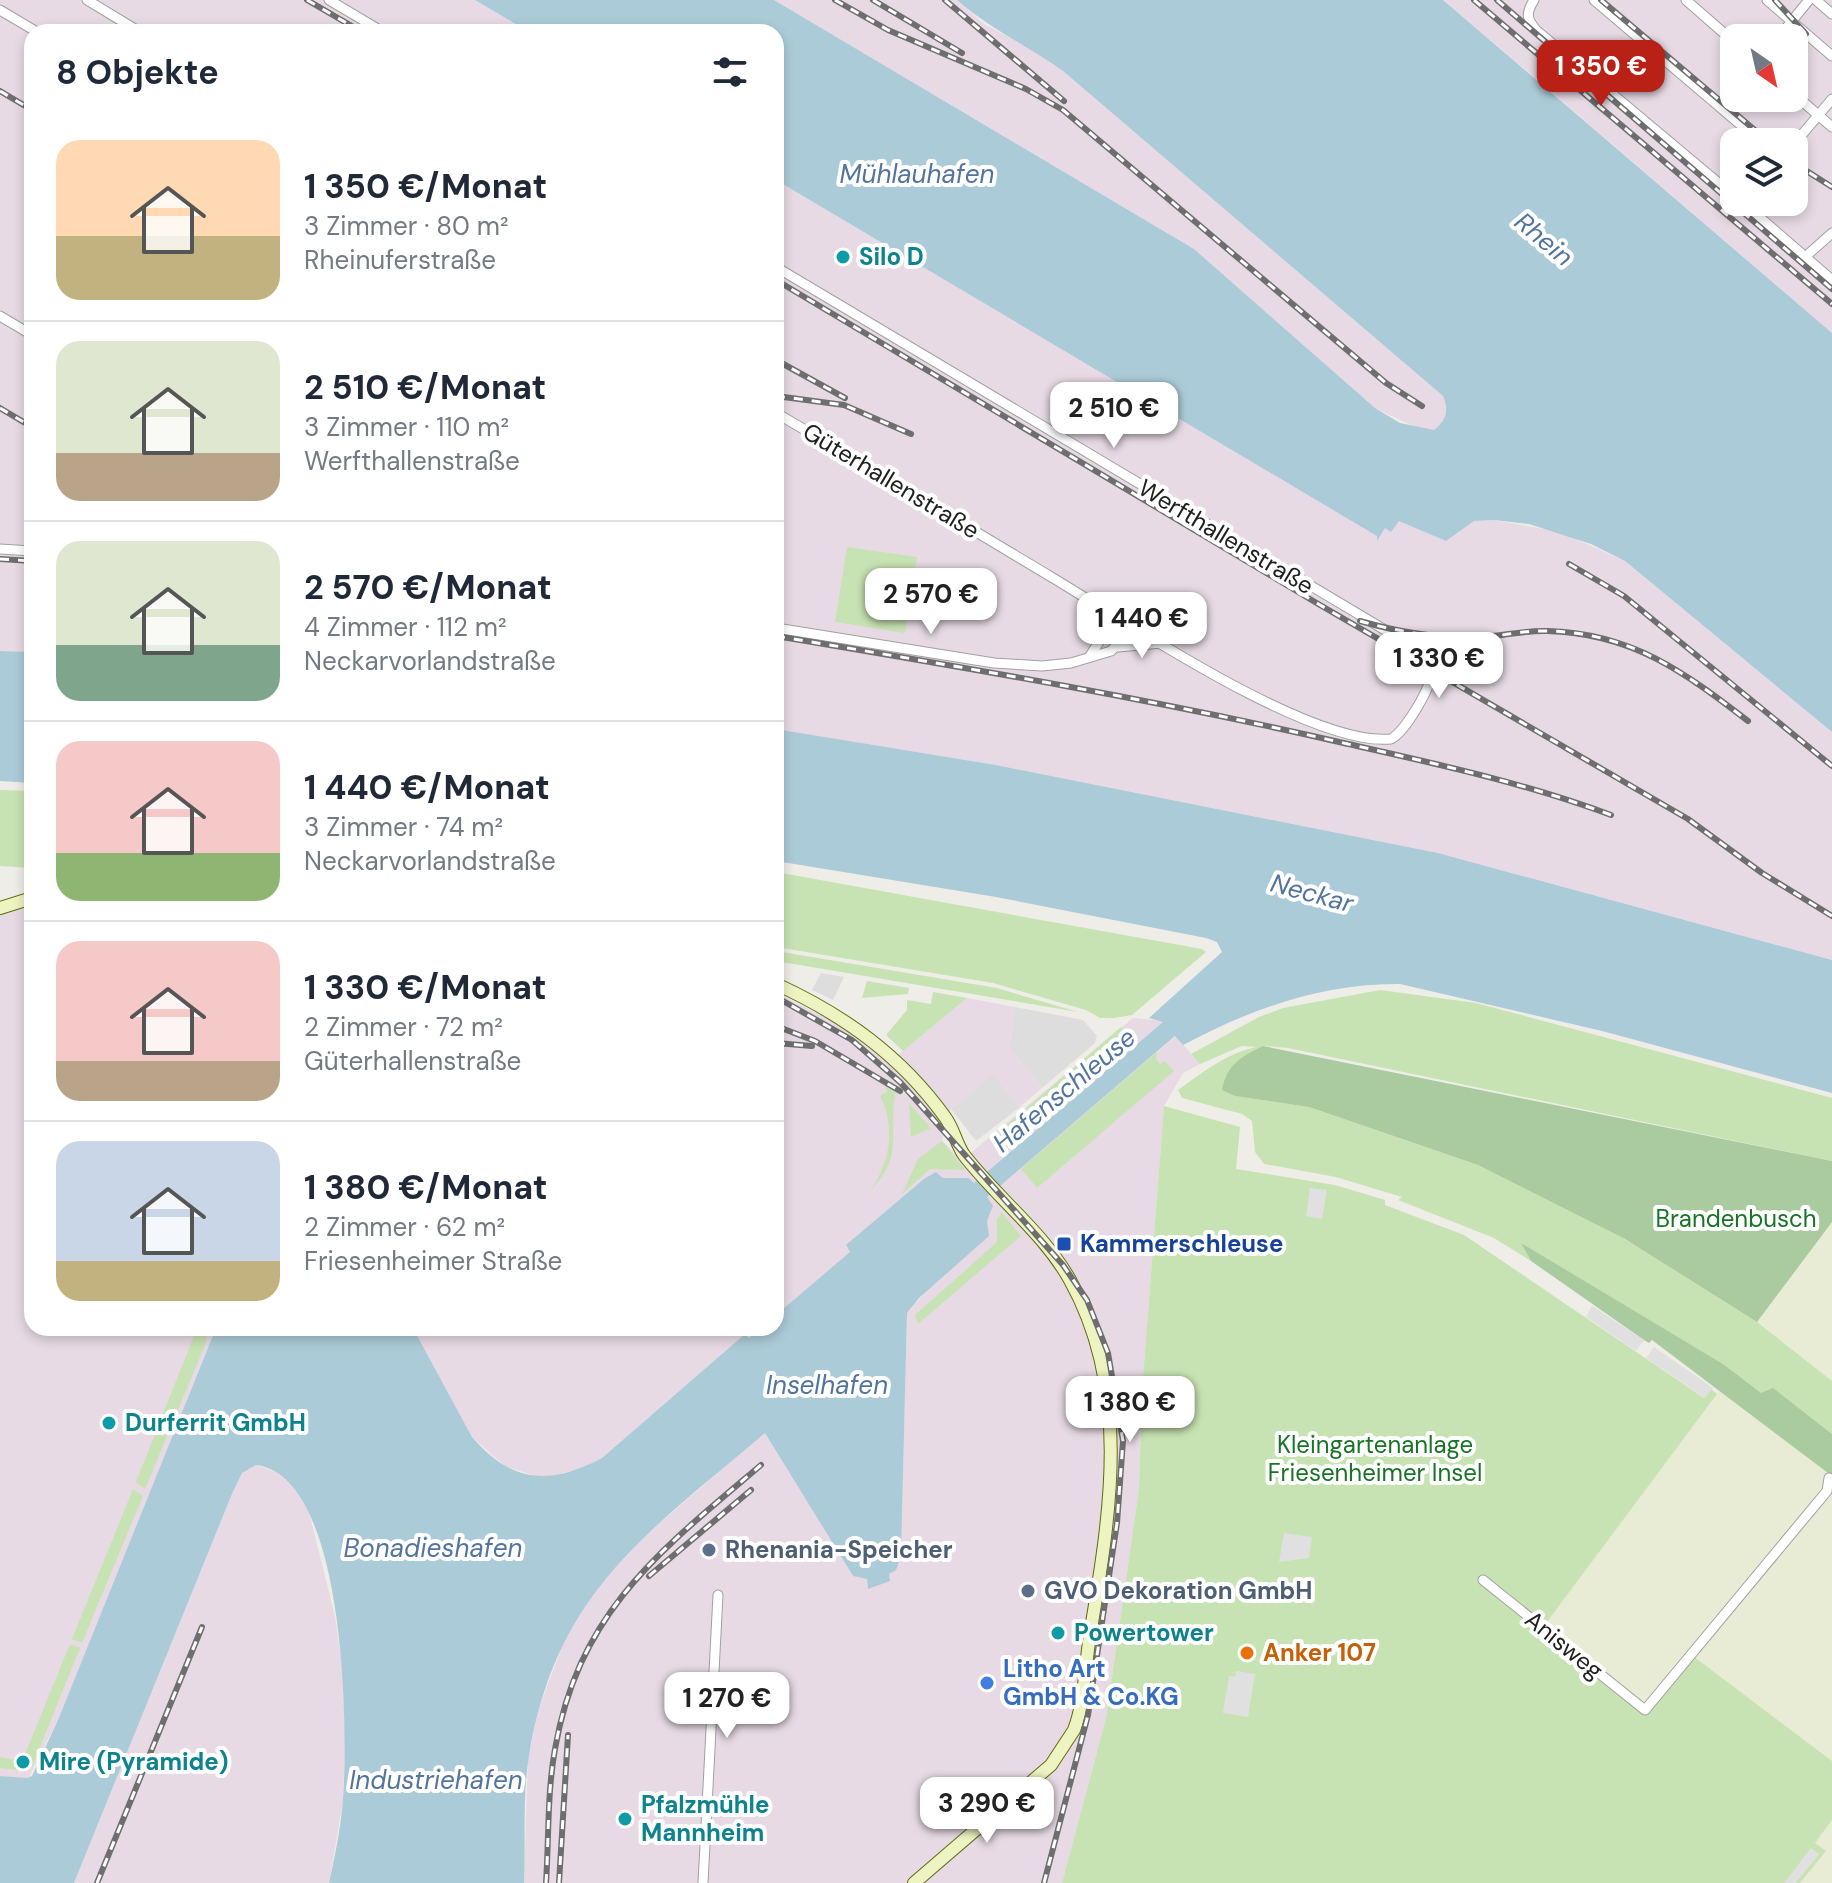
<!DOCTYPE html>
<html lang="de">
<meta charset="utf-8">
<style>
body{margin:0;font-family:"DM Sans",sans-serif;background:#f6f6f7;color:#1f2937;height:100vh;display:flex;flex-direction:column;font-size:30px;white-space:nowrap}
*{box-sizing:border-box;margin:0}
p{font-size:26px;color:#747a83}
.icon{flex:none;width:44px;height:44px;fill:none;stroke:currentColor;stroke-width:2;stroke-linecap:round;stroke-linejoin:round}
.map{position:relative;flex:1;overflow:hidden}
.drawer{position:absolute;left:24px;top:24px;width:760px;height:1312px;display:flex;flex-direction:column;background:#fff;border-radius:24px;box-shadow:0 4px 12px #0003}
.drawer>*{flex:none}
.needle{width:52px;rotate:146deg}
.controls{position:absolute;left:1720px;top:24px;display:grid;gap:16px}
.controls a{display:grid;place-items:center;width:88px;height:88px;border-radius:16px;background:#fff;box-shadow:0 4px 12px #0003;font-size:40px}
.price{position:absolute;translate:-50% -68px;padding:0 18px;border-radius:16px;background:#fff;color:#222;font-size:26px;line-height:52px;filter:drop-shadow(0 2px 4px #0008)}
.price::after{content:'';position:absolute;left:50%;top:48px;width:24px;height:18px;margin-left:-12px;background:inherit;clip-path:polygon(0 0,100% 0,50% 100%)}
.price.selected{background:#b92016;color:#fff}
ul{padding:0;list-style:none}
li{display:flex;align-items:center;gap:24px;height:200px;padding:0 32px}
li+li{border-top:2px solid #e0e1e3}
li span{display:grid;place-items:center;flex:none;width:224px;height:160px;border-radius:24px;color:#555}
li>.icon{margin-inline-start:auto}
span .icon{width:96px;height:96px;fill:#fffc;stroke-width:1}
li b{font-size:34px}
h2{display:flex;justify-content:space-between;align-items:center;height:96px;padding:0 32px;font-size:34px}
.map>svg:first-child{display:block}
.residential{fill:#dedddd}
.industrial{fill:#e7dae4;fill-rule:evenodd}
.farmland{fill:#e9ecd5}
.grass{fill:#c8e3b3}
.forest{fill:#aacaa0}
.parking{fill:#e0e0e0}
.water{fill:#accbd8}
.lines{fill:none;stroke-linecap:round;stroke-linejoin:round}
.street-casing{stroke:#a1a1a1;stroke-width:11}
.secondary-casing{stroke:#5d6c11;stroke-width:14}
.street{stroke:#fff;stroke-width:9}
.secondary{stroke:#edf3c1;stroke-width:12}
.rail-casing{stroke:#6e6e6e;stroke-width:6}
.rail{stroke:#fff;stroke-width:3;stroke-dasharray:9;stroke-linecap:butt}
.culture-dot{fill:#0f9aa8;stroke:#fff;stroke-width:3}
.transit-dot{fill:#1a4fb4;stroke:#fff;stroke-width:3}
.service-dot{fill:#5c6f8a;stroke:#fff;stroke-width:3}
.food-dot{fill:#e8710a;stroke:#fff;stroke-width:3}
.shop-dot{fill:#3f7fe0;stroke:#fff;stroke-width:3}
.labels{text-anchor:middle;stroke-width:8;stroke-linejoin:round;paint-order:stroke}
.culture-label{font-size:24px;font-weight:bold;fill:#0d838f;stroke:#fff;text-anchor:start}
.street-label{font-size:24px;fill:#202020;stroke:#fff}
.park-label{font-size:24px;fill:#187325;stroke:#fff}
.transit-label{font-size:24px;font-weight:bold;fill:#164399;stroke:#fff;text-anchor:start}
.service-label{font-size:24px;font-weight:bold;fill:#4e5e75;stroke:#fff;text-anchor:start}
.food-label{font-size:24px;font-weight:bold;fill:#c56008;stroke:#fff;text-anchor:start}
.shop-label{font-size:24px;font-weight:bold;fill:#366cbe;stroke:#fff;text-anchor:start}
.water-label{font-size:26px;font-style:italic;fill:#53749e;stroke:#fff}
</style>
<div class="map">
<svg width="1832" height="1883" viewBox="0 0 1832 1883">
<rect width="100%" height="100%" fill="#efede7"/>
<g class="residential">
<polygon points="821,973 844,977 833,1000 812,990"/>
<polygon points="1015,1007 1083,1020 1097,1036 1095,1043 1042,1088 1009,1048"/>
<polygon points="993,1074 1020,1107 976,1141 951,1109"/>
</g>
<g class="industrial">
<polygon points="0,0 475,0 529,32 32,32 32,652 0,651"/>
<polygon points="774,0 957,0 984,24 1032,49 1063,71 1443,396 1448,408 1444,421 1434,430 1417,428 1375,408 1194,249"/>
<path d="M1443,0H1832V333L1534,77ZM1734,38H1794V98H1734ZM1734,142H1794V202H1734Z"/>
<polygon points="776,180 1378,536 1377,540 1385,527 1399,520 1446,541 1474,521 1494,520 1560,532 1625,561 1832,732 1832,960 1438,853 996,765 776,729"/>
<polygon points="32,905 32,1328 216,1328 58,1720 28,1779 0,1776 0,914"/>
<polygon points="776,993 836,1023 888,1063 967,998 1015,1007 1009,1048 1042,1088 1020,1107 993,1075 951,1109 942,1140 961,1161 1133,1018 1164,1021 974,1183 969,1178 943,1178 936,1172 846,1246 851,1252 776,1315"/>
<polygon points="1176,1036 1200,1064 1183,1073 1164,1106 1142,1390 1139,1489 1106,1718 1062,1883 524,1883 528,1759 539,1708 566,1636 603,1578 625,1553 765,1432 853,1576 867,1579 868,1588 889,1574 901,1557 907,1313 987,1221 993,1207 986,1197"/>
<polygon points="413,1328 760,1328 749,1338 745,1334 602,1458 580,1469 541,1478 505,1466 472,1437"/>
<polygon points="256,1465 276,1472 292,1485 308,1508 335,1616 343,1673 345,1740 343,1801 329,1883 74,1883 232,1494 242,1473"/>
</g>
<g class="farmland">
<polygon points="1832,1222 1832,1381 1757,1322"/>
<polygon points="1720,1389 1832,1476 1832,1761 1694,1657 1645,1714 1541,1630"/>
<polygon points="1832,1820 1832,1883 1800,1883 1826,1851 1815,1843"/>
</g>
<g class="grass">
<polygon points="847,547 917,557 905,633 835,622"/>
<polygon points="0,790 32,791 32,868 0,866"/>
<polygon points="776,872 1202,949 1206,952 1132,1015 1114,1018 1100,1018 1086,1010 993,983 776,947"/>
<polygon points="776,951 997,988 1078,1012 776,961"/>
<polygon points="867,981 909,988 908,994 862,998"/>
<path d="M1380,990L1476,1003L1832,1098V1161L1288,1048L1263,1046L1235,1096L1309,1107L1478,1165L1625,1239L1757,1322L1832,1381V1434L1773,1389L1761,1394L1723,1364L1522,1245L1531,1261L1494,1238L1398,1200L1402,1197L1336,1177L1264,1164L1255,1152L1252,1121L1242,1114L1182,1098L1178,1090C1202,1073 1226,1053 1257,1047L1242,1046L1200,1064L1191,1054L1259,1017L1283,1008Z"/>
<polygon points="933,992 967,998 903,1051 886,1035 907,1010 907,1000 931,1004"/>
<polygon points="1121,1027 1128,1042 1012,1142 1006,1143 996,1134"/>
<polygon points="1157,1052 1156,1059 1160,1064 1165,1061 1174,1071 1037,1188 1021,1169"/>
<path d="M885,1084L896,1091C887,1129 906,1156 870,1191C890,1163 896,1128 880,1096L887,1092Z"/>
<polygon points="909,1103 931,1128 911,1137"/>
<polygon points="1164,1106 1240,1127 1236,1169 1335,1185 1385,1200 1385,1205 1464,1235 1704,1398 1711,1389 1717,1394 1541,1630 1645,1714 1693,1656 1832,1761 1832,1820 1815,1843 1826,1851 1800,1883 1795,1883 1819,1854 1784,1883 1062,1883 1106,1718 1139,1489 1142,1390"/>
<polygon points="942,1141 965,1170 930,1169 902,1194 918,1159"/>
<polygon points="1002,1212 1021,1236 918,1324 915,1315 997,1242 997,1219"/>
<polygon points="197,1328 208,1328 205,1345 145,1489 136,1482"/>
<polygon points="133,1489 143,1496 82,1643 72,1639"/>
<polygon points="70,1644 80,1648 32,1767 25,1771 0,1768 0,1757 17,1760 25,1754"/>
</g>
<g class="forest">
<path d="M1263,1046L1832,1161V1222L1757,1322L1625,1239L1478,1165L1309,1107L1235,1096L1222,1090C1227,1064 1241,1057 1263,1046Z"/>
<polygon points="1521,1243 1723,1364 1761,1393 1773,1388 1832,1434 1832,1476 1652,1340 1649,1343 1644,1340 1531,1261"/>
</g>
<g class="parking">
<polygon points="1310,1188 1327,1190 1322,1219 1306,1216"/>
<polygon points="1592,1306 1644,1340 1636,1351 1586,1317"/>
<polygon points="1654,1347 1713,1388 1705,1398 1646,1358"/>
<polygon points="1284,1533 1312,1537 1309,1558 1279,1562"/>
<polygon points="1236,1671 1255,1674 1248,1717 1223,1713 1229,1676 1235,1677"/>
<polygon points="1811,1848 1819,1854 1795,1883 1784,1883"/>
</g>
<g class="water">
<path d="M475,0H774L1194,249L1375,408L1400,423L1434,430C1447,419 1449,411 1443,396L1063,71C1028,46 990,29 957,0H1443L1832,333V732L1625,561L1591,544L1529,524L1494,520L1474,521L1446,541L1399,521L1391,532L1385,528L1377,541V536L776,180V32H529Z"/>
<polygon points="0,651 32,652 32,783 0,781"/>
<path d="M776,729L996,765L1438,853L1832,960V1093L1602,1031L1400,984C1322,983 1251,1009 1183,1045L1175,1036L987,1197L993,1206L987,1221L989,1236L919,1298L907,1313L901,1557L896,1570L889,1574L890,1581L868,1589L867,1579L853,1576L765,1433C647,1534 556,1591 529,1756C522,1797 526,1842 524,1883H329C335,1856 341,1827 343,1799C348,1731 347,1476 256,1465L242,1473L232,1494L74,1883H0V1776L27,1778L32,1776L58,1720L216,1328H413L472,1437C512,1483 548,1486 602,1458L745,1334L749,1338L760,1328H776V1315L850,1252L846,1245L924,1179L936,1172L943,1178H969L974,1183L1163,1022L1149,1018L1222,952L1217,942L1206,938L996,897L776,861Z"/>
</g>
<g class="lines">
<defs>
<g id="street">
<polyline points="87,0 140,32"/>
<polyline points="329,0 383,32"/>
<path d="M1534,0C1526,13 1526,18 1536,30L1734,196"/>
<polyline points="1594,0 1761,142"/>
<polyline points="1686,0 1734,42"/>
<polyline points="1767,0 1832,56"/>
<polyline points="1816,0 1832,14"/>
<polyline points="0,10 37,32"/>
<polyline points="1778,38 1809,0"/>
<polyline points="1794,94 1832,127"/>
<polyline points="1794,144 1832,99"/>
<polyline points="1742,202 1832,280"/>
<polyline points="1805,257 1832,233"/>
<path d="M776,267L1422,652C1427,657 1431,661 1432,668C1434,684 1405,732 1391,739C1311,747 1125,621 1053,578C961,523 869,467 776,413"/>
<polyline points="0,316 32,335"/>
<polyline points="0,549 32,551"/>
<polyline points="776,628 994,663 1042,666 1071,663 1111,651 1122,640 1127,622"/>
<polyline points="1118,647 1161,643"/>
<polyline points="1090,656 1116,615"/>
<polyline points="1483,1580 1645,1710 1827,1491 1829,1478"/>
<polyline points="703,1883 718,1595"/>
</g>
<g id="secondary">
<polyline points="0,908 32,898"/>
<path d="M776,984C844,1015 901,1056 945,1117C954,1129 956,1144 964,1155C997,1198 1043,1232 1070,1280C1132,1391 1110,1515 1090,1635C1085,1666 1085,1701 1074,1730L1051,1765L914,1883"/>
</g>
</defs>
<use href="#street" class="street-casing"/>
<use href="#secondary" class="secondary-casing"/>
<use href="#street" class="street"/>
<use href="#secondary" class="secondary"/>
<defs>
<g id="rail">
<polyline points="307,0 362,32"/>
<polyline points="835,0 888,30 1026,89 1063,110 1386,383 1422,406"/>
<polyline points="873,0 962,53"/>
<polyline points="945,0 1064,101"/>
<polyline points="1474,0 1832,304"/>
<polyline points="1497,0 1832,289"/>
<polyline points="1601,0 1769,142"/>
<polyline points="1775,0 1806,34"/>
<polyline points="0,91 32,110"/>
<polyline points="1794,163 1832,187"/>
<polyline points="776,280 1320,605 1688,819 1762,873 1832,916"/>
<polyline points="776,360 845,398"/>
<polyline points="776,396 844,405 911,434"/>
<polyline points="0,408 32,427"/>
<polyline points="0,559 32,561"/>
<polyline points="1569,564 1624,596 1832,766"/>
<path d="M1360,621C1398,632 1442,639 1481,637C1503,636 1525,630 1547,631C1632,633 1684,672 1748,721"/>
<path d="M776,636C968,668 1158,700 1348,744C1437,764 1525,783 1611,815"/>
<polyline points="776,997 852,1040 900,1082 1063,1265 1087,1300 1108,1353 1123,1441 1117,1523 1088,1715 1044,1883"/>
<polyline points="776,1026 815,1041 900,1091"/>
<polyline points="776,1043 812,1046"/>
<polyline points="649,1576 751,1490"/>
<polyline points="97,1883 202,1627"/>
<path d="M546,1883C549,1839 547,1793 555,1749C579,1611 661,1550 761,1465"/>
<polyline points="559,1883 568,1735"/>
</g>
</defs>
<use href="#rail" class="rail-casing"/>
<use href="#rail" class="rail"/>
</g>
<g class="culture-dot">
<circle cx="843" cy="257" r="8"/>
<circle cx="109" cy="1423" r="8"/>
<circle cx="1058" cy="1633" r="8"/>
<circle cx="23" cy="1762" r="8"/>
<circle cx="625" cy="1819" r="8"/>
</g>
<rect class="transit-dot" x="1056" y="1236" width="16" height="16" rx="4"/>
<g class="service-dot">
<circle cx="709" cy="1550" r="8"/>
<circle cx="1028" cy="1591" r="8"/>
</g>
<circle class="food-dot" cx="1247" cy="1653" r="8"/>
<circle class="shop-dot" cx="987" cy="1683" r="8"/>
<g class="labels">
<g class="culture-label">
<text x="859" y="265">Silo D</text>
<text x="125" y="1431">Durferrit GmbH</text>
<text x="1074" y="1641">Powertower</text>
<text x="39" y="1770">Mire (Pyramide)</text>
<text x="641" y="1813">Pfalzmühle<tspan x="641" dy="28">Mannheim</tspan></text>
</g>
<g class="street-label">
<text transform="translate(891 481) rotate(31)" y="8">Güterhallenstraße</text>
<text transform="translate(1226 537) rotate(31)" y="8">Werfthallenstraße</text>
<text transform="translate(1564 1645) rotate(39)" y="8">Anisweg</text>
</g>
<g class="park-label">
<text x="1736" y="1227">Brandenbusch</text>
<text x="1375" y="1453">Kleingartenanlage<tspan x="1375" dy="28">Friesenheimer Insel</tspan></text>
</g>
<g class="transit-label">
<text x="1080" y="1252">Kammerschleuse</text>
</g>
<g class="service-label">
<text x="725" y="1558">Rhenania-Speicher</text>
<text x="1044" y="1599">GVO Dekoration GmbH</text>
</g>
<g class="food-label">
<text x="1263" y="1661">Anker 107</text>
</g>
<g class="shop-label">
<text x="1003" y="1677">Litho Art<tspan x="1003" dy="28">GmbH &amp; Co.KG</tspan></text>
</g>
<g class="water-label">
<text x="917" y="183">Mühlauhafen</text>
<text transform="translate(1544 239) rotate(40)" y="9">Rhein</text>
<text transform="translate(1312 893) rotate(15)" y="9">Neckar</text>
<text transform="translate(1064 1090) rotate(-40)" y="9">Hafenschleuse</text>
<text x="827" y="1394">Inselhafen</text>
<text x="433" y="1557">Bonadieshafen</text>
<text x="436" y="1789">Industriehafen</text>
</g>
</g>
</svg>
<div class="controls">
<a><svg class="needle" viewBox="-14 -14 28 28"><path d="M0-13l5 13h-10z" fill="#e53935"/><path d="M0 13l5-13h-10z" fill="#747a83"/></svg></a>
<a><svg class="icon" aria-label="layers" viewBox="0 0 24 24"><path d="M12 4l9 5-9 5-9-5zM3 14l9 5 9-5"/></svg></a>
</div>
<b class="price selected" style="left:1601px;top:108px">1 350 €</b>
<b class="price" style="left:1114px;top:450px">2 510 €</b>
<b class="price" style="left:931px;top:636px">2 570 €</b>
<b class="price" style="left:1142px;top:660px">1 440 €</b>
<b class="price" style="left:1439px;top:700px">1 330 €</b>
<b class="price" style="left:1130px;top:1444px">1 380 €</b>
<b class="price" style="left:727px;top:1740px">1 270 €</b>
<b class="price" style="left:987px;top:1845px">3 290 €</b>
<section class="drawer">
<h2>8 Objekte<svg class="icon" aria-label="filters" viewBox="0 0 24 24"><path d="M4 7h16M4 17h16"/><circle cx="9" cy="7" r="2"/><circle cx="15" cy="17" r="2"/></svg></h2>
<ul>
<li><span style="background:linear-gradient(#ffd9b3 60%,#c2b280 0)"><svg class="icon" aria-label="home" viewBox="0 0 24 24"><path d="M3 11l9-7 9 7M6 9v11h12V9"/></svg></span><div><b>1 350 €/Monat</b><p>3 Zimmer · 80 m²</p><p>Rheinuferstraße</p></div></li>
<li><span style="background:linear-gradient(#dfe7d0 70%,#b9a48a 0)"><svg class="icon" aria-label="home" viewBox="0 0 24 24"><path d="M3 11l9-7 9 7M6 9v11h12V9"/></svg></span><div><b>2 510 €/Monat</b><p>3 Zimmer · 110 m²</p><p>Werfthallenstraße</p></div></li>
<li><span style="background:linear-gradient(#dfe7d0 65%,#7fa58c 0)"><svg class="icon" aria-label="home" viewBox="0 0 24 24"><path d="M3 11l9-7 9 7M6 9v11h12V9"/></svg></span><div><b>2 570 €/Monat</b><p>4 Zimmer · 112 m²</p><p>Neckarvorlandstraße</p></div></li>
<li><span style="background:linear-gradient(#f6c9c9 70%,#8fb573 0)"><svg class="icon" aria-label="home" viewBox="0 0 24 24"><path d="M3 11l9-7 9 7M6 9v11h12V9"/></svg></span><div><b>1 440 €/Monat</b><p>3 Zimmer · 74 m²</p><p>Neckarvorlandstraße</p></div></li>
<li><span style="background:linear-gradient(#f6c9c9 75%,#b9a48a 0)"><svg class="icon" aria-label="home" viewBox="0 0 24 24"><path d="M3 11l9-7 9 7M6 9v11h12V9"/></svg></span><div><b>1 330 €/Monat</b><p>2 Zimmer · 72 m²</p><p>Güterhallenstraße</p></div></li>
<li><span style="background:linear-gradient(#c9d6e8 75%,#c2b280 0)"><svg class="icon" aria-label="home" viewBox="0 0 24 24"><path d="M3 11l9-7 9 7M6 9v11h12V9"/></svg></span><div><b>1 380 €/Monat</b><p>2 Zimmer · 62 m²</p><p>Friesenheimer Straße</p></div></li>
</ul>
</section>
</div>
